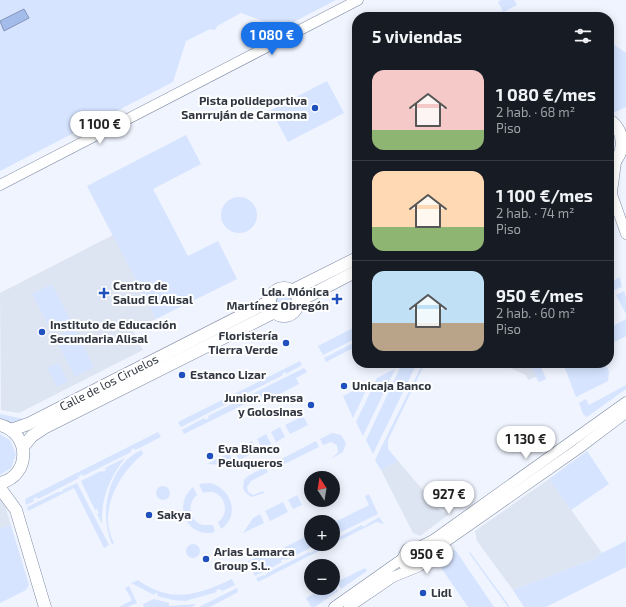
<!DOCTYPE html>
<html lang="es">
<meta charset="utf-8">
<style>
body{margin:0;font-family:"Exo 2",sans-serif;background:#20242c;color:#f1f3f6;height:100vh;display:flex;flex-direction:column;font-size:15px;white-space:nowrap}
*{box-sizing:border-box;margin:0}
p{font-size:13px;color:#9ea1a6}
.icon{flex:none;width:22px;height:22px;fill:none;stroke:currentColor;stroke-width:2;stroke-linecap:round;stroke-linejoin:round}
.map{position:relative;flex:1;overflow:hidden}
.panel{position:absolute;left:352px;top:12px;width:262px;height:356px;display:flex;flex-direction:column;background:#171b24;border-radius:16px;box-shadow:0 2px 10px #0003}
.panel>*{flex:none}
.needle{width:26px;rotate:348deg}
.buttons{position:absolute;left:304px;top:471px;display:grid;gap:8px}
.buttons a{display:grid;place-items:center;width:36px;height:36px;border-radius:50%;background:#171b24;box-shadow:0 2px 10px #0003;font-size:20px}
.price{position:absolute;translate:-50% -34px;padding:0 9px;border-radius:14px;background:#fff;color:#222;font-size:13px;line-height:26px;filter:drop-shadow(0 1px 2px #0008)}
.price::after{content:'';position:absolute;left:50%;top:24px;width:12px;height:9px;margin-left:-6px;background:inherit;clip-path:polygon(0 0,100% 0,50% 100%)}
.price.selected{background:#1a73e8;color:#fff}
ul{padding:0;list-style:none}
li{display:flex;align-items:center;gap:12px;height:100px;padding:0 20px}
li+li{border-top:1px solid #363941}
li span{display:grid;place-items:center;flex:none;width:112px;height:80px;border-radius:12px;color:#555}
li>.icon{margin-inline-start:auto}
span .icon{width:48px;height:48px;fill:#fffc;stroke-width:1}
li b{font-size:17px}
h2{display:flex;justify-content:space-between;align-items:center;height:48px;padding:0 20px;font-size:17px}
.map>svg:first-child{display:block}
.built{fill:#dee5f2}
.green{fill:#d6e4ff}
.water{fill:#a4bcea;stroke:#8294b7}
.lines{fill:none;stroke-linecap:round;stroke-linejoin:round}
.secondary-casing{stroke:#7a879e;stroke-width:11}
.primary-casing{stroke:#7a879e;stroke-width:13}
.secondary{stroke:#fff;stroke-width:10}
.primary{stroke:#fff;stroke-width:12}
.poi-dot{fill:#1f50bd;stroke:#fff;stroke-width:1.5}
.labels{text-anchor:middle;stroke-width:4;stroke-linejoin:round;paint-order:stroke}
.poi-label{font-size:12px;font-weight:bold;fill:#313640;stroke:#fff;text-anchor:start}
.street-label{font-size:12px;fill:#313640;stroke:#fff}
</style>
<div class="map">
<svg width="626" height="607" viewBox="0 0 626 607">
<rect width="100%" height="100%" fill="#eff4ff"/>
<g class="built">
<polygon points="113,235 156,319 133,331 143,350 19,413 1,410 0,293"/>
<polygon points="499,363 539,363 546,379 539,382 536,377 528,380 526,375"/>
<polygon points="398,461 441,511 449,514 420,536 413,533 381,470"/>
<polygon points="549,479 602,553 594,559 513,590 477,541 475,531"/>
<polygon points="0,497 4,502 11,525 0,528"/>
</g>
<g class="green">
<polygon points="0,0 336,0 282,28 241,13 217,26 216,29 213,30 210,29 186,41 173,82 0,171"/>
<polygon points="501,0 514,0 517,5 503,12 498,2"/>
<polygon points="610,42 626,53 626,107 613,113 609,112"/>
<polygon points="327,81 344,113 288,142 271,110"/>
<polygon points="186,135 201,164 153,189 188,256 218,241 237,279 156,319 87,186"/>
<circle cx="239" cy="215" r="18"/>
<polygon points="620,277 622,287 612,291 611,288 609,289 609,283"/>
<polygon points="52,284 72,323 52,333 32,294"/>
<polygon points="624,291 626,298 626,314 616,295"/>
<circle cx="283" cy="301" r="8"/>
<polygon points="609,318 613,326 626,319 626,336 609,345"/>
<polygon points="357,326 357,338 323,355 318,346"/>
<polygon points="74,328 94,367 75,377 55,338"/>
<polygon points="357,341 357,349 352,351 351,349 326,362 324,358"/>
<polygon points="300,361 302,365 286,374 285,372 282,374 283,375 232,401 231,399 228,401 228,403 181,427 178,422"/>
<polygon points="58,362 68,381 57,387 47,368"/>
<polygon points="408,363 417,363 373,454 366,440 401,366"/>
<polygon points="423,363 425,363 388,440 388,449 398,461 381,470 375,460"/>
<polygon points="536,363 539,363 546,379 539,382 530,365"/>
<polygon points="563,363 605,363 609,372 608,381 576,397"/>
<polygon points="304,368 307,372 296,378 299,384 264,402 261,396 184,434 182,430 204,418 206,420 209,418 208,416"/>
<polygon points="395,369 363,436 356,422 377,378"/>
<polygon points="370,382 353,418 343,396"/>
<polygon points="626,385 626,389 587,417 583,414 579,403 586,399 589,405"/>
<polygon points="0,414 24,419 13,424 0,420"/>
<polygon points="303,416 308,425 290,434 285,425"/>
<polygon points="280,427 285,437 276,442 271,432"/>
<polygon points="158,432 161,437 135,450 134,448 131,450 131,452 83,476 82,474 78,477 79,478 38,499 37,497 33,499 34,501 26,505 25,499"/>
<polygon points="332,433 341,435 346,443 343,452 331,459 338,452 337,445 331,442 323,445 320,439"/>
<polygon points="0,434 10,440 16,454 11,468 0,475"/>
<polygon points="266,434 271,444 262,449 257,439"/>
<polygon points="252,441 257,451 239,460 234,451"/>
<polygon points="316,441 319,447 272,470 270,465"/>
<path d="M142,450L143,454C119,473 97,512 114,543L112,544C98,514 109,463 142,450Z"/>
<polygon points="587,451 609,484 571,510 549,479"/>
<polygon points="229,453 234,463 225,465 207,464"/>
<path d="M125,458C109,479 101,498 102,524L97,514L99,513L97,509L95,510L81,481L101,471L102,472L106,470L105,468Z"/>
<polygon points="265,467 268,472 251,481 247,487 248,492 253,495 263,491 264,493 252,497 247,494 243,489 244,480 248,476"/>
<polygon points="77,483 109,545 104,548 74,488 28,511 27,507 58,492 63,492 62,490"/>
<path d="M210,483C231,488 241,515 221,529L218,522C233,511 222,486 203,493L199,484Z"/>
<circle cx="163" cy="493" r="7"/>
<path d="M193,487L197,495C186,504 190,520 202,525H213L215,532C187,539 172,505 193,487Z"/>
<polygon points="369,494 378,514 339,533 338,532 334,534 333,536 333,523 369,505 365,496"/>
<polygon points="297,495 302,505 293,509 288,500"/>
<polygon points="283,502 288,512 270,521 265,511"/>
<polygon points="260,514 264,523 243,533 253,518"/>
<polygon points="379,517 384,524 376,522 258,582 256,578 264,575 265,576 267,573 309,552 310,553 314,551 314,550 325,544 333,544 333,540 362,525 363,527"/>
<polygon points="11,525 29,585 26,590 0,603 0,528"/>
<polygon points="311,534 311,544 318,544 286,560 285,559 281,560 282,562 255,576 248,561 275,548 277,551"/>
<polygon points="626,541 626,567 546,607 524,607 513,590 594,559 602,553"/>
<circle cx="193" cy="551" r="7"/>
<polygon points="451,549 456,551 494,607 468,607 436,560"/>
<polygon points="470,552 510,607 508,607 469,553"/>
<polygon points="365,568 367,571 341,589 337,582"/>
<path d="M232,579L235,585L222,591L220,589L216,590L217,592L185,601L173,600L157,596L158,594L155,593L154,595L131,583L138,580C171,604 198,595 232,579Z"/>
<polygon points="333,584 334,584 338,591 315,607 311,607 306,598 325,588 333,588"/>
<polygon points="129,586 137,603 128,607 119,607 132,600 125,588"/>
<polygon points="237,588 238,592 210,607 199,607"/>
<polygon points="154,599 169,603 169,606 196,604 192,607 144,607 143,604"/>
</g>
<polygon class="water" points="24,9 29,18 4,31 0,21"/>
<g class="lines">
<defs>
<g id="secondary">
<polyline points="0,185 358,0"/>
<polyline points="609,186 626,234"/>
<polyline points="612,192 616,162"/>
<polyline points="424,557 578,449 626,413"/>
<polyline points="411,569 403,564 402,559 407,549 417,548 433,540 626,402"/>
<polyline points="334,607 402,559"/>
<polyline points="349,607 393,577 420,566 424,557 422,551"/>
</g>
<g id="primary">
<path d="M609,120C626,130 626,156 609,166"/>
<circle cx="284" cy="302" r="14"/>
<polyline points="293,290 357,258"/>
<polyline points="299,301 357,271"/>
<path d="M0,425C31,433 31,476 0,483"/>
<polyline points="11,430 28,424 270,301"/>
<polyline points="23,447 32,436 44,428 275,312"/>
<polyline points="0,488 16,510 45,607"/>
</g>
</defs>
<use href="#secondary" class="secondary-casing"/>
<use href="#primary" class="primary-casing"/>
<use href="#secondary" class="secondary"/>
<use href="#primary" class="primary"/>
</g>
<g class="poi-dot">
<circle cx="315" cy="108" r="4"/>
<path d="M102 287h4v4h4v4h-4v4h-4v-4h-4v-4h4z"/>
<path d="M335 293h4v4h4v4h-4v4h-4v-4h-4v-4h4z"/>
<circle cx="42" cy="332" r="4"/>
<circle cx="286" cy="343" r="4"/>
<circle cx="182" cy="375" r="4"/>
<circle cx="344" cy="386" r="4"/>
<circle cx="311" cy="405" r="4"/>
<circle cx="210" cy="456" r="4"/>
<circle cx="149" cy="515" r="4"/>
<circle cx="206" cy="559" r="4"/>
<circle cx="423" cy="593" r="4"/>
</g>
<g class="labels">
<g class="poi-label">
<text x="307" y="105" text-anchor="end">Pista polideportiva<tspan x="307" dy="14">Sanrruján de Carmona</tspan></text>
<text x="113" y="290">Centro de<tspan x="113" dy="14">Salud El Alisal</tspan></text>
<text x="329" y="296" text-anchor="end">Lda. Mónica<tspan x="329" dy="14">Martínez Obregón</tspan></text>
<text x="50" y="329">Instituto de Educación<tspan x="50" dy="14">Secundaria Alisal</tspan></text>
<text x="278" y="340" text-anchor="end">Floristería<tspan x="278" dy="14">Tierra Verde</tspan></text>
<text x="190" y="379">Estanco Lizar</text>
<text x="352" y="390">Unicaja Banco</text>
<text x="303" y="402" text-anchor="end">Junior. Prensa<tspan x="303" dy="14">y Golosinas</tspan></text>
<text x="218" y="453">Eva Blanco<tspan x="218" dy="14">Peluqueros</tspan></text>
<text x="157" y="519">Sakya</text>
<text x="214" y="556">Arias Lamarca<tspan x="214" dy="14">Group S.L.</tspan></text>
<text x="431" y="597">Lidl</text>
</g>
<g class="street-label">
<text transform="translate(109 383) rotate(-27)" y="4">Calle de los Ciruelos</text>
</g>
</g>
</svg>
<div class="buttons">
<a><svg class="needle" viewBox="-14 -14 28 28"><path d="M0-13l5 13h-10z" fill="#e53935"/><path d="M0 13l5-13h-10z" fill="#9ea1a6"/></svg></a>
<a>+</a>
<a>−</a>
</div>
<b class="price selected" style="left:272px;top:56px">1 080 €</b>
<b class="price" style="left:100px;top:145px">1 100 €</b>
<b class="price" style="left:526px;top:460px">1 130 €</b>
<b class="price" style="left:449px;top:515px">927 €</b>
<b class="price" style="left:427px;top:575px">950 €</b>
<section class="panel">
<h2>5 viviendas<svg class="icon" aria-label="filters" viewBox="0 0 24 24"><path d="M4 7h16M4 17h16"/><circle cx="9" cy="7" r="2"/><circle cx="15" cy="17" r="2"/></svg></h2>
<ul>
<li><span style="background:linear-gradient(#f6c9c9 75%,#8fb573 0)"><svg class="icon" aria-label="home" viewBox="0 0 24 24"><path d="M3 11l9-7 9 7M6 9v11h12V9"/></svg></span><div><b>1 080 €/mes</b><p>2 hab. · 68 m²</p><p>Piso</p></div></li>
<li><span style="background:linear-gradient(#ffd9b3 70%,#8fb573 0)"><svg class="icon" aria-label="home" viewBox="0 0 24 24"><path d="M3 11l9-7 9 7M6 9v11h12V9"/></svg></span><div><b>1 100 €/mes</b><p>2 hab. · 74 m²</p><p>Piso</p></div></li>
<li><span style="background:linear-gradient(#bfe0f5 65%,#b9a48a 0)"><svg class="icon" aria-label="home" viewBox="0 0 24 24"><path d="M3 11l9-7 9 7M6 9v11h12V9"/></svg></span><div><b>950 €/mes</b><p>2 hab. · 60 m²</p><p>Piso</p></div></li>
</ul>
</section>
</div>
